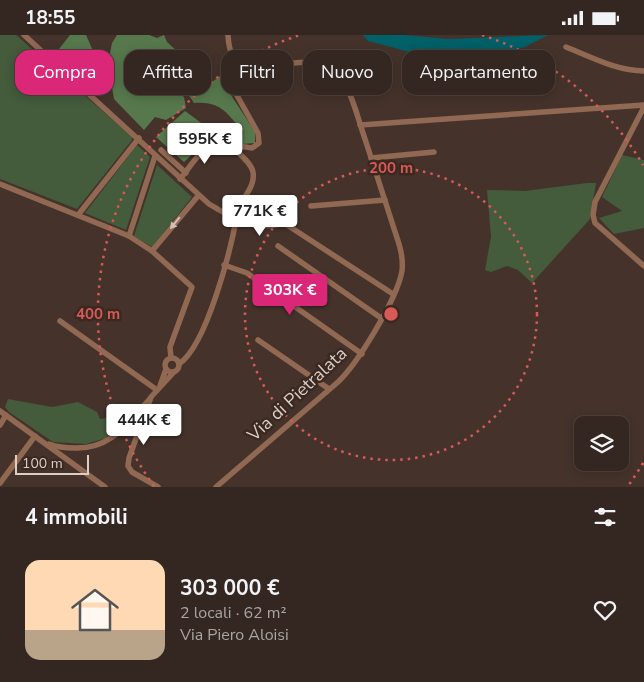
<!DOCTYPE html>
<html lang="it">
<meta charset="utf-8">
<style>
body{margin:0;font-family:"Nunito Sans",sans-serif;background:#3c2e29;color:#f1f3f6;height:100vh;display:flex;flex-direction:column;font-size:19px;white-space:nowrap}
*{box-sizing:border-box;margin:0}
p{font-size:16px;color:#a9a5a5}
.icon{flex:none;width:28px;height:28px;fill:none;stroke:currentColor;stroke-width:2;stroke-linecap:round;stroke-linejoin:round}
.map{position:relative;height:452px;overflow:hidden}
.panel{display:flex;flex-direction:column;background:#342620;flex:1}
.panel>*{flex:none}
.hud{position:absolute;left:15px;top:15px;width:615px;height:45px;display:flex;gap:10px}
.tools{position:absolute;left:574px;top:381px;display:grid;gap:10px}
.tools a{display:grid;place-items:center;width:55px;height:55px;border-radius:10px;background:#342620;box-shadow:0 2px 12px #0003,0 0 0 1px #4e433e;font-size:25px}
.scale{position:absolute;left:15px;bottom:12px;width:74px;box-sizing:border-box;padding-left:5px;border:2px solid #dacec9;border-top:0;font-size:14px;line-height:18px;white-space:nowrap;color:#dacec9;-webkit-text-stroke:4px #3b2921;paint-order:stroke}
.price{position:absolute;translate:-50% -42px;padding:0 11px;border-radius:5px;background:#fff;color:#222;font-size:16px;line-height:32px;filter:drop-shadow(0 1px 2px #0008)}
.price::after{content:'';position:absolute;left:50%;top:30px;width:15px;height:11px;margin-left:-8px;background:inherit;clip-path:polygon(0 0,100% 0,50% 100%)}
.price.on{background:#db2777;color:#fff}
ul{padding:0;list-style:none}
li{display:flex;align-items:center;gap:15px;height:125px;padding:0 25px}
li span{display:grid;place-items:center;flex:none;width:140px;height:100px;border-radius:15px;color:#555}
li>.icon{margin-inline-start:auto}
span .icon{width:60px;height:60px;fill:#fffc;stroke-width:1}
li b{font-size:21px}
h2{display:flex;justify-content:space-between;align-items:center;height:60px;padding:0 25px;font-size:21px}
.tag{padding:0 18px;border-radius:15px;background:#342620;box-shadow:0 2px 12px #0003,0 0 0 1px #4e433e;font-size:18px;line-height:45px}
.tag.on{background:#db2777;color:#fff}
.status{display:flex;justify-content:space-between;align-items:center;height:35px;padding:0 25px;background:#342620;direction:ltr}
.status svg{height:14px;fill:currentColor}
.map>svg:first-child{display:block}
.green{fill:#445b3c}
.forest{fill:#57784c}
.water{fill:#016068}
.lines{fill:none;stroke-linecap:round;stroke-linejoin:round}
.minor{stroke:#916953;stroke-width:5.5}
.oneway{fill:#cfbfb7}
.ring{fill:none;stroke:#d75a58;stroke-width:2.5;stroke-dasharray:2.5 5}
.labels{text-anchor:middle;stroke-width:5;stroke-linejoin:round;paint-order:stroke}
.street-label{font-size:18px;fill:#dacec9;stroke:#3b2921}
.centre{fill:#d75a58;stroke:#3b2921;stroke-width:2.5}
.ring-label{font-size:15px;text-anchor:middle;font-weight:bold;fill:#d75a58;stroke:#3b2921;stroke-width:5;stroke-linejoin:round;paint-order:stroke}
</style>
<div class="status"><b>18:55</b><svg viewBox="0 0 49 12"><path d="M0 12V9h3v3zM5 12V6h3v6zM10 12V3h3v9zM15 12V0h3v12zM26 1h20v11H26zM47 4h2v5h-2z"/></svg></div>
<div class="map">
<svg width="644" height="452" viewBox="0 0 644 452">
<rect width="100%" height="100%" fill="#45332b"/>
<g class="green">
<polygon points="0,0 16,0 132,102 132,105 77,174 0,144"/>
<polygon points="137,110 150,122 126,195 85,178"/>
<polygon points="622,120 644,125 644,193 614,199 599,183 622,176 602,162"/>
<polygon points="157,130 192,162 152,212 134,201"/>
<polygon points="587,148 596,148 590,184 532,248 518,235 507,231 491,237 485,235 491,202 487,155 525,156"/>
<polygon points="8,364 52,372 78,367 97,377 100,384 129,380 106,403 86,409 53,407 9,377 5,372"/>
</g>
<g class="forest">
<polygon points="70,0 86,0 102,36 97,48 81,42 55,19"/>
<path d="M117,0H149L157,3L164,0L167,7L188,26L190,36L207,51L220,41L226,40L229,57L255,97V108L242,109L240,106L243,97C227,78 221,66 194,68L179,46H171L168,51L184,62L186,73L166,85L155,82L144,95L114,64L108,28L112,8Z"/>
<polygon points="185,76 200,87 216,104 202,110 184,127 156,102"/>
</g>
<polygon class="water" points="363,0 404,0 448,4 548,0 525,12 500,18 464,21 421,20 368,6"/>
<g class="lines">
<g class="minor">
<path d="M24,0L209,169C232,183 256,197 284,188L393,259"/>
<path d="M566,12C591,22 617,36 644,36"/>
<polyline points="644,72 595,167 593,180 595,188 644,231"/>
<polyline points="360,90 644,70"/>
<polyline points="161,115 186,138"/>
<polyline points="371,123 434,117"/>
<path d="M180,144C190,133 203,108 220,108C229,108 242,112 252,113L259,108L258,98L230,48L232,23"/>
<polyline points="0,149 129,201 155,121"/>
<polyline points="311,171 385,165"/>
<polyline points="78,180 139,103"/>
<polyline points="129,201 152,216 192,252 170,312 171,323"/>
<polyline points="278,211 381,283"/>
<polyline points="152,216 198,161"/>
<polyline points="224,230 247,238 362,319"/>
<polyline points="60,286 157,355"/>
<polyline points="258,305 329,354"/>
<circle cx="172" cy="330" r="7"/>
<path d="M179,329C207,310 231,214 237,180C239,165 256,153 253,137C251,127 238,118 231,111"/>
<polyline points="160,351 166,334"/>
<polyline points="0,376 105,452"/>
<polyline points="0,390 6,380"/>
<path d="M49,409C57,412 66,413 75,413C112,414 127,388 150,364"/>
<polyline points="0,448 35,401"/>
<polyline points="158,452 132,437 128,431 129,423 151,362 174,337"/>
<path d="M216,452L338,347C358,328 397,264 402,236C403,227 402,219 399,209C388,174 376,139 365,104C359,87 355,69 347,53C342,46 336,39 329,34C294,9 231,66 228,0"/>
</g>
</g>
<defs><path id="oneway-solid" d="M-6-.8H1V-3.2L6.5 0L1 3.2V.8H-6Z" transform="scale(1.25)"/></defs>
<use class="oneway" href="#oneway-solid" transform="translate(175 188) rotate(129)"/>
<g class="ring">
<circle cx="391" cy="279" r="146"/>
<path d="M643 428A293 293 0 0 1 628 451M154 451A293 293 0 0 1 300 0M482 0A293 293 0 0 1 643 130"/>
</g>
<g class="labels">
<g class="street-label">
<text transform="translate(297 359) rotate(-43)" y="6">Via di Pietralata</text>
</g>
</g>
<circle cx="391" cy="279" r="8" class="centre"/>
<g class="ring-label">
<text x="391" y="138">200 m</text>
<text x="98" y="284">400 m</text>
</g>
</svg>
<div class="tools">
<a><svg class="icon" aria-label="layers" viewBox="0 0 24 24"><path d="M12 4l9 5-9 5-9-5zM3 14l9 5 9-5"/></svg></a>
</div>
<div class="scale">100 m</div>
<b class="price" style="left:205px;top:130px">595K €</b>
<b class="price" style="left:260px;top:202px">771K €</b>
<b class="price on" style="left:290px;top:281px">303K €</b>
<b class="price" style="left:144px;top:411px">444K €</b>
<div class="hud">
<a class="tag on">Compra</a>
<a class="tag">Affitta</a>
<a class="tag">Filtri</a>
<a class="tag">Nuovo</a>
<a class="tag">Appartamento</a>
</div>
</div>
<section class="panel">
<h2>4 immobili<svg class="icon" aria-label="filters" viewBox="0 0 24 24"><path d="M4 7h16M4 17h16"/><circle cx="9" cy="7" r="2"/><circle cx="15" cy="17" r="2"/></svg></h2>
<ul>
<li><span style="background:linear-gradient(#ffd9b3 70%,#b9a48a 0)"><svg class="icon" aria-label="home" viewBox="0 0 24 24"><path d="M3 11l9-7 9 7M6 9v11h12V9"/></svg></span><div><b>303 000 €</b><p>2 locali · 62 m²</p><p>Via Piero Aloisi</p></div><svg class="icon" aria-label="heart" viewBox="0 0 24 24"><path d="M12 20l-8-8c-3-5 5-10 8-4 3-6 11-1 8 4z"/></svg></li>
</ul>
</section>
